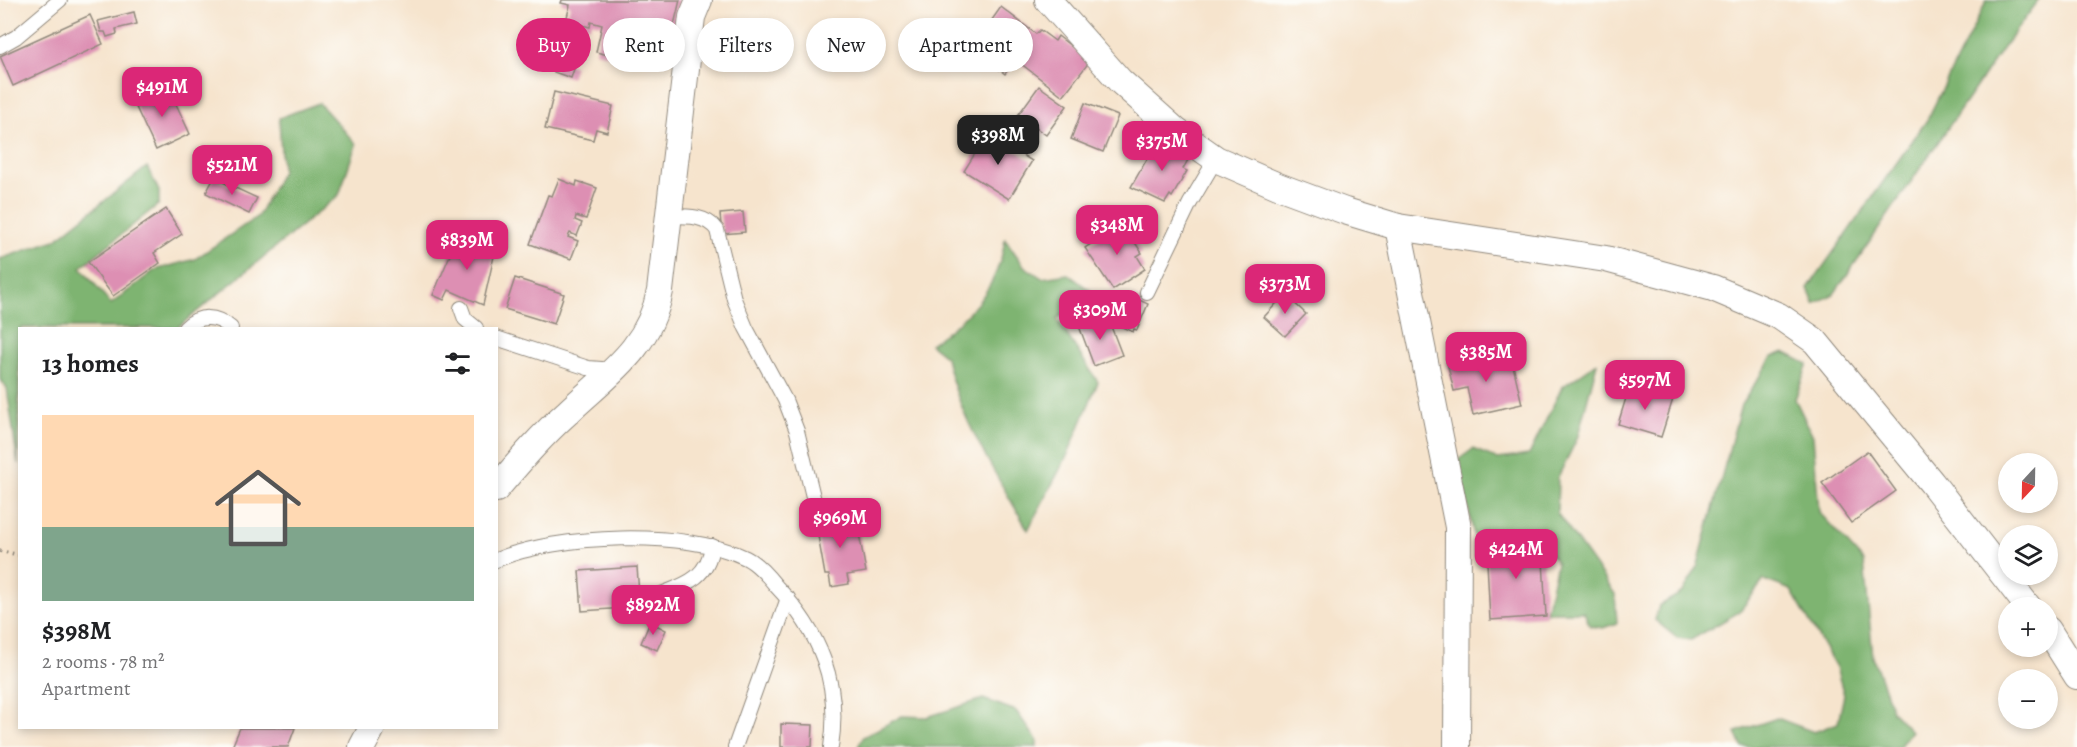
<!DOCTYPE html>
<meta charset="utf-8">
<style>
body{margin:0;font-family:Alegreya,serif;background:#f6f6f6;color:#202124;height:100vh;display:flex;flex-direction:column;font-size:22px;white-space:nowrap}
*{box-sizing:border-box;margin:0}
p{font-size:20px;color:#757577}
.icon{flex:none;width:33px;height:33px;fill:none;stroke:currentColor;stroke-width:2;stroke-linecap:round;stroke-linejoin:round}
.map{position:relative;flex:1;overflow:hidden}
.details{position:absolute;left:18px;top:327px;width:480px;height:402px;display:flex;flex-direction:column;background:#fff;border-radius:0px;box-shadow:0 3px 9px #0003}
.details>*{flex:none}
.top-card{position:absolute;left:516px;top:18px;width:570px;height:54px;display:flex;gap:12px}
.needle{width:39px;rotate:202deg}
.fabs{position:absolute;left:1998px;top:453px;display:grid;gap:12px}
.fabs a{display:grid;place-items:center;width:60px;height:60px;border-radius:50%;background:#fff;box-shadow:0 3px 9px #0003;font-size:30px}
.price{position:absolute;translate:-50% -51px;padding:0 14px;border-radius:12px;background:#db2777;color:#fff;font-size:20px;line-height:39px;filter:drop-shadow(0 2px 3px #0008)}
.price::after{content:'';position:absolute;left:50%;top:36px;width:18px;height:14px;margin-left:-9px;background:inherit;clip-path:polygon(0 0,100% 0,50% 100%)}
.price.selected{background:#222;color:#fff}
ul{padding:0;list-style:none}
li{display:grid;align-content:center;gap:12px;height:318px;padding:0 24px}
li+li{border-top:2px solid #e0e0e0}
li span{display:grid;place-items:center;height:186px;border-radius:0px;color:#555}
li>.icon{margin-inline-start:auto}
span .icon{width:108px;height:108px;fill:#fffc;stroke-width:1}
li b{font-size:26px}
h2{display:flex;justify-content:space-between;align-items:center;height:72px;padding:0 24px;font-size:26px}
.pill{padding:0 21px;border-radius:27px;background:#fff;box-shadow:0 3px 9px #0003;font-size:21px;line-height:54px}
.pill.selected{background:#db2777;color:#fff}
.map>svg:first-child{display:block}
.forest{fill:#7eb471;stroke:#54704e;stroke-width:1.5}
.building{fill:#dd8fb3}
.lines{fill:none;stroke-linecap:round;stroke-linejoin:round}
.lane-casing{stroke:#90887c;stroke-width:16}
.street-casing{stroke:#90887c;stroke-width:28}
.path{stroke:#90887c;stroke-width:4;stroke-dasharray:1.5 4.5;stroke-linecap:butt}
.lane{stroke:#fff;stroke-width:14}
.street{stroke:#fff;stroke-width:26}
</style>
<div class="map">
<svg width="2077" height="747" viewBox="0 0 2077 747">
<rect width="100%" height="100%" fill="#fdfcf7"/>
<filter id="ink" filterUnits="userSpaceOnUse"><feTurbulence type="fractalNoise" baseFrequency=".0167" numOctaves="2"/><feDisplacementMap in="SourceGraphic" scale="12" xChannelSelector="R" yChannelSelector="G"/><feConvolveMatrix kernelMatrix="1 2 1 2 8 2 1 2 1" color-interpolation-filters="sRGB"/></filter>
<filter id="wash" filterUnits="userSpaceOnUse"><feTurbulence type="fractalNoise" baseFrequency=".008" numOctaves="4" result="noise"/><feDisplacementMap in="SourceGraphic" scale="24" xChannelSelector="R" yChannelSelector="G"/><feGaussianBlur stdDeviation="1.35" result="paint"/><feColorMatrix in="noise" values="0 0 0 0 0 0 0 0 0 0 0 0 0 0 0 0 0 1.4 0 .05"/><feComposite in="paint" operator="in"/></filter>
<g filter="url(#wash)">
<rect width="100%" height="100%" fill="#f6e4cd"/>
<g class="forest">
<polygon points="1987,0 2039,0 2002,49 1834,294 1814,304 1808,288 1927,120"/>
<polygon points="319,103 356,144 339,195 177,328 20,328 18,464 7,388 0,379 0,259 55,240 147,167 159,191 159,204 81,267 111,304 155,270 195,259 258,216 282,171 279,118"/>
<path d="M1005,239L1024,266L1042,278L1068,274L1092,292L1057,319L1098,382L1068,454L1028,530C997,476 959,418 946,357L930,344C970,317 998,289 1005,239Z"/>
<polygon points="1784,352 1808,364 1795,399 1813,436 1819,512 1864,562 1873,657 1892,711 1911,731 1899,747 1742,747 1736,732 1777,718 1814,732 1838,723 1844,695 1836,667 1791,590 1764,580 1739,612 1691,640 1677,638 1655,620 1659,606 1683,592 1697,568 1741,405 1772,357"/>
<polygon points="1597,363 1577,439 1558,477 1557,513 1615,594 1617,623 1603,628 1590,626 1584,612 1546,612 1557,563 1541,541 1510,532 1474,536 1458,460 1473,449 1498,459 1529,455 1562,387"/>
<polygon points="983,699 1016,711 1037,740 1037,747 858,747 863,737 902,716 927,717"/>
</g>
<g id="blocks">
<g class="building">
<polygon points="562,0 680,0 669,46 639,39 640,30 627,27 620,58 596,52 602,25 591,22 590,27 566,21 570,5 561,3"/>
<polygon points="1001,7 1036,34 1040,30 1055,41 1058,36 1090,61 1063,96 1016,60 1005,74 972,48"/>
<polygon points="134,12 137,24 116,29 117,34 107,37 105,32 101,32 98,21"/>
<polygon points="90,15 103,44 13,86 0,56"/>
<polygon points="558,61 575,66 571,78 554,72"/>
<polygon points="1039,86 1067,106 1046,135 1018,115"/>
<polygon points="168,87 190,134 156,150 134,103"/>
<polygon points="554,92 613,106 607,132 596,129 593,140 545,129"/>
<polygon points="1085,103 1118,116 1103,152 1071,139"/>
<polygon points="988,133 1032,161 1009,199 964,171"/>
<polygon points="1159,138 1190,156 1183,169 1187,171 1172,197 1170,195 1165,203 1131,187"/>
<polygon points="214,178 257,198 249,214 206,193"/>
<polygon points="559,179 576,186 577,181 597,188 586,219 576,216 575,220 582,223 577,236 570,233 568,237 578,241 571,259 530,244 548,195 552,196"/>
<polygon points="166,209 182,234 154,253 160,263 113,296 88,262"/>
<polygon points="743,212 745,232 722,234 720,214"/>
<polygon points="1122,223 1142,253 1137,256 1145,269 1113,290 1085,248"/>
<polygon points="459,234 495,252 483,305 449,290 444,300 433,295"/>
<polygon points="515,278 564,294 554,324 505,309"/>
<polygon points="1285,294 1306,314 1285,336 1264,317"/>
<polygon points="1133,297 1148,304 1137,330 1134,329 1133,332 1120,326 1121,322 1117,321 1128,298 1132,300"/>
<polygon points="1107,316 1122,355 1094,366 1079,326"/>
<polygon points="1478,355 1480,364 1511,357 1522,404 1473,415 1467,388 1454,391 1447,362"/>
<polygon points="1630,385 1673,399 1661,437 1618,424"/>
<polygon points="1867,451 1896,491 1851,523 1822,483"/>
<polygon points="841,515 841,519 851,517 854,533 859,533 866,572 847,575 849,584 831,587 829,575 825,575 815,519"/>
<polygon points="1542,541 1546,616 1490,620 1486,543"/>
<polygon points="637,567 640,607 582,611 579,571"/>
<polygon points="650,622 666,630 657,650 641,643"/>
<polygon points="781,724 813,725 812,747 781,747"/>
<polygon points="240,728 295,728 288,747 232,747"/>
</g>
</g>
</g>
<g filter="url(#ink)">
<use href="#blocks" fill-opacity="0" stroke="#90887c" stroke-width="1.5"/>
<g class="lines">
<defs>
<g id="lane">
<polyline points="0,46 16,37 60,0"/>
<path d="M668,216C686,216 706,215 717,230L734,299L746,328L785,400L797,431L816,509"/>
<polyline points="1147,292 1190,203 1216,159"/>
<polyline points="461,308 465,319 476,328"/>
<path d="M185,328C200,314 216,315 231,328"/>
<polyline points="496,338 588,368 615,370"/>
<path d="M496,560C557,534 686,529 746,558C758,564 768,576 776,586C820,632 841,683 831,747"/>
<path d="M652,598C682,585 707,581 712,546"/>
<polyline points="735,747 788,598"/>
</g>
<g id="street">
<polyline points="1048,0 1120,81 1176,131 1216,159 1278,186 1345,211 1398,227 1606,259 1713,288 1779,316 1815,341 1932,483 2029,608"/>
<polyline points="1398,227 1458,527 1457,747"/>
<path d="M496,489C519,462 542,435 568,412C608,374 649,349 660,291L692,17L699,0"/>
<polyline points="2048,630 2077,676"/>
<polyline points="362,747 372,728"/>
</g>
</defs>
<use href="#lane" class="lane-casing"/>
<use href="#street" class="street-casing"/>
<polyline class="path" points="0,551 20,555"/>
<use href="#lane" class="lane"/>
<use href="#street" class="street"/>
</g>
</g>
</svg>
<div class="fabs">
<a><svg class="needle" viewBox="-14 -14 28 28"><path d="M0-13l5 13h-10z" fill="#e53935"/><path d="M0 13l5-13h-10z" fill="#757577"/></svg></a>
<a><svg class="icon" aria-label="layers" viewBox="0 0 24 24"><path d="M12 4l9 5-9 5-9-5zM3 14l9 5 9-5"/></svg></a>
<a>+</a>
<a>−</a>
</div>
<b class="price" style="left:162px;top:118px">$491M</b>
<b class="price selected" style="left:998px;top:166px">$398M</b>
<b class="price" style="left:1162px;top:172px">$375M</b>
<b class="price" style="left:232px;top:196px">$521M</b>
<b class="price" style="left:1117px;top:256px">$348M</b>
<b class="price" style="left:467px;top:271px">$839M</b>
<b class="price" style="left:1285px;top:315px">$373M</b>
<b class="price" style="left:1100px;top:341px">$309M</b>
<b class="price" style="left:1486px;top:383px">$385M</b>
<b class="price" style="left:1645px;top:411px">$597M</b>
<b class="price" style="left:840px;top:549px">$969M</b>
<b class="price" style="left:1516px;top:580px">$424M</b>
<b class="price" style="left:653px;top:636px">$892M</b>
<div class="top-card">
<a class="pill selected">Buy</a>
<a class="pill">Rent</a>
<a class="pill">Filters</a>
<a class="pill">New</a>
<a class="pill">Apartment</a>
</div>
<section class="details">
<h2>13 homes<svg class="icon" aria-label="filters" viewBox="0 0 24 24"><path d="M4 7h16M4 17h16"/><circle cx="9" cy="7" r="2"/><circle cx="15" cy="17" r="2"/></svg></h2>
<ul>
<li><span style="background:linear-gradient(#ffd9b3 60%,#7fa58c 0)"><svg class="icon" aria-label="home" viewBox="0 0 24 24"><path d="M3 11l9-7 9 7M6 9v11h12V9"/></svg></span><div><b>$398M</b><p>2 rooms · 78 m²</p><p>Apartment</p></div></li>
</ul>
</section>
</div>
